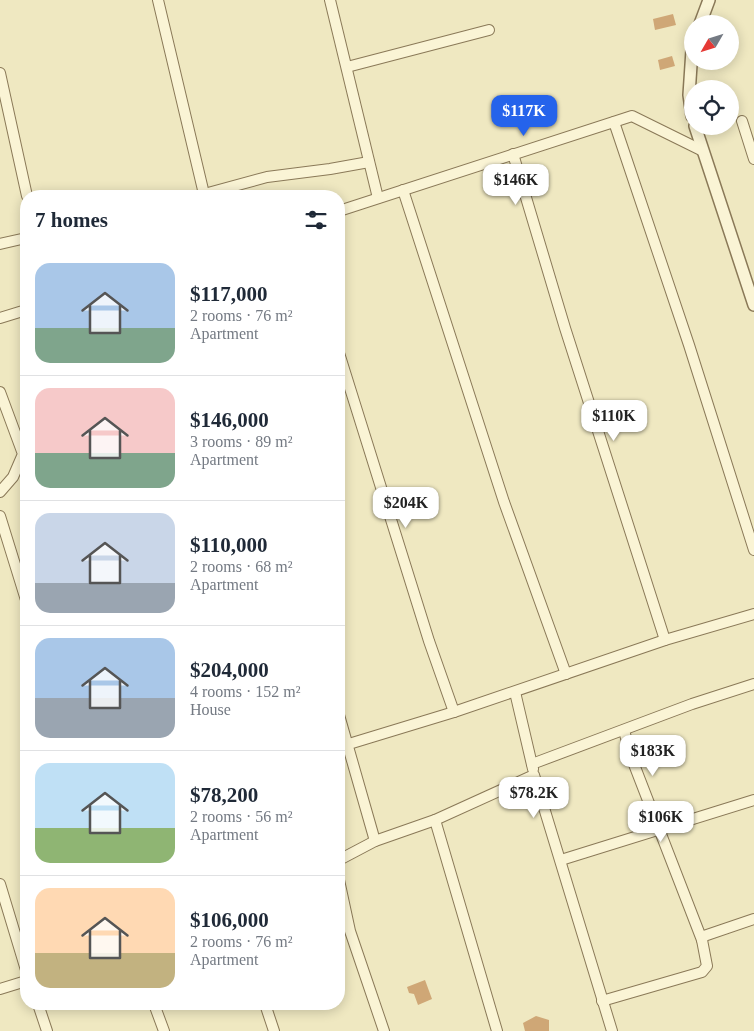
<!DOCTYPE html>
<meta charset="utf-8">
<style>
body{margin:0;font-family:Georgia,serif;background:#f6f6f7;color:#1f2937;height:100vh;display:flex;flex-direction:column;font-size:19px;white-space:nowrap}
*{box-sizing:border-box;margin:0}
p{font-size:16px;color:#747a83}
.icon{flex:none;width:28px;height:28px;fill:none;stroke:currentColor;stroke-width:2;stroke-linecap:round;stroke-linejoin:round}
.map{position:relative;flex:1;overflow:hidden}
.details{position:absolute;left:20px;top:190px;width:325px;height:820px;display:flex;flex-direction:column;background:#fff;border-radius:20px;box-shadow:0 2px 12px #0003}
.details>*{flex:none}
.needle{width:32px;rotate:231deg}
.fabs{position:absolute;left:684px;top:15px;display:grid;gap:10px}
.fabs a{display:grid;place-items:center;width:55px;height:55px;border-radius:50%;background:#fff;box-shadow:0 2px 12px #0003;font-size:25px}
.price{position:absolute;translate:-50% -42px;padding:0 11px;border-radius:10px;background:#fff;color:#222;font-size:16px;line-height:32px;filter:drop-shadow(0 1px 2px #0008)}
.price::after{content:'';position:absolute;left:50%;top:30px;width:15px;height:11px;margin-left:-8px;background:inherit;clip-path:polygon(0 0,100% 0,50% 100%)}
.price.on{background:#2563eb;color:#fff}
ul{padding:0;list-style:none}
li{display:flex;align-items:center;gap:15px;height:125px;padding:0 15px}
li+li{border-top:1px solid #e0e1e3}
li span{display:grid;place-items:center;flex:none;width:140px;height:100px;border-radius:15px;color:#555}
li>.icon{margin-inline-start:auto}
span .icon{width:60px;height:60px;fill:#fffc;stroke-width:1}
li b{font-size:21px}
h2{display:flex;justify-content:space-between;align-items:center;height:60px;padding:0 15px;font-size:21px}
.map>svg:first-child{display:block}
.building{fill:#cfa776}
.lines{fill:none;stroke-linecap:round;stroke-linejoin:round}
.minor-casing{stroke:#8a7958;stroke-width:12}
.tertiary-casing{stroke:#8a7958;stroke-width:14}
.minor{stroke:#faf4d5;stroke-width:10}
.tertiary{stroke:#faf4d5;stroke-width:11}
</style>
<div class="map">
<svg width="754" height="1031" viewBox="0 0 754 1031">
<rect width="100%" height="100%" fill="#efe8c1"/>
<g class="building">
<polygon points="673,14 676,25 655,30 653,19"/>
<polygon points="672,56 675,66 660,70 658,60"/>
<polygon points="425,980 432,999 418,1005 414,994 409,993 407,987"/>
<polygon points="536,1016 549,1020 549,1031 525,1031 523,1023"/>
</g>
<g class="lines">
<defs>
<g id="minor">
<polyline points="158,0 204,194"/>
<polyline points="330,0 378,198"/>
<polyline points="347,67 489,30"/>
<polyline points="0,73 27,196"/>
<polyline points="742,121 754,159"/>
<polyline points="614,122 689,345 754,550"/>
<polyline points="513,154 565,328 665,640"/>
<polyline points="403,190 504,502 566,674"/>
<polyline points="197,196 267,177 330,169 369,162"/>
<polyline points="339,211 632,116 703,151"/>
<polyline points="0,244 26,238"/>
<polyline points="0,318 26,310"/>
<polyline points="339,353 429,641 454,712"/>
<polyline points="0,392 23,454 13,477 0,492"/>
<polyline points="0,516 26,600"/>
<polyline points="515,692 533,769"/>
<polyline points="339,715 375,841"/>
<polyline points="624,730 630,754 702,940"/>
<polyline points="339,747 454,712 665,640 754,614"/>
<polyline points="532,764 692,704 754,684"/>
<polyline points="435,820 497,1031"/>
<polyline points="339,860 375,841 435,820 534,775 612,1031"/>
<polyline points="561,860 754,800"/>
<polyline points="339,880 350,931 384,1031"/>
<polyline points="0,884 26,970"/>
<polyline points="0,989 26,981"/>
<polyline points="602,1001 702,972 707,966 702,940 704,936 754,919"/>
<polyline points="38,1004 47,1031"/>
<polyline points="154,1004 164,1031"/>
<polyline points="265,1004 274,1031"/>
</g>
<g id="tertiary">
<polyline points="700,24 709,0"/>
<polyline points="692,50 689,95 692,116"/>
<polyline points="695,126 754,305"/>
</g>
</defs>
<use href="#minor" class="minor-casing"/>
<use href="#tertiary" class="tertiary-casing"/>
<use href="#minor" class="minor"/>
<use href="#tertiary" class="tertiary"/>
</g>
</svg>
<div class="fabs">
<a><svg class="needle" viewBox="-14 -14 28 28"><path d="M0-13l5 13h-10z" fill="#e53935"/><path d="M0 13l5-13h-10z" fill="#747a83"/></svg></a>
<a><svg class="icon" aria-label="locate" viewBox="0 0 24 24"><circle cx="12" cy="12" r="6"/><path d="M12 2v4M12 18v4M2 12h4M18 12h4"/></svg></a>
</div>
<b class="price on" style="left:524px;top:137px">$117K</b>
<b class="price" style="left:516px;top:206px">$146K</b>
<b class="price" style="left:614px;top:442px">$110K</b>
<b class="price" style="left:406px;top:529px">$204K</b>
<b class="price" style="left:653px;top:777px">$183K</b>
<b class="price" style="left:534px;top:819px">$78.2K</b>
<b class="price" style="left:661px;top:843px">$106K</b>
<section class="details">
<h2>7 homes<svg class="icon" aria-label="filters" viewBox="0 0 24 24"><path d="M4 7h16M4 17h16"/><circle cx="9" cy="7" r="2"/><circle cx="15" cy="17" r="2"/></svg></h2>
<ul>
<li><span style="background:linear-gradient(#a9c7e8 65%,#7fa58c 0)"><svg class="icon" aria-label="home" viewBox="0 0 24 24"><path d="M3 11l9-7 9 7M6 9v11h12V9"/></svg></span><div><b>$117,000</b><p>2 rooms · 76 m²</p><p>Apartment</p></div></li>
<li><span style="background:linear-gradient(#f6c9c9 65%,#7fa58c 0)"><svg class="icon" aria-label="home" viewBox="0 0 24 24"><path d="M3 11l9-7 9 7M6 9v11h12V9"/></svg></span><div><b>$146,000</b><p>3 rooms · 89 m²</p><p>Apartment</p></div></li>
<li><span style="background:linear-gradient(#c9d6e8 70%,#9aa5b1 0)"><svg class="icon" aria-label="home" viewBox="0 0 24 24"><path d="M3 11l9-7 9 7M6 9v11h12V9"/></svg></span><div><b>$110,000</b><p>2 rooms · 68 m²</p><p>Apartment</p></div></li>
<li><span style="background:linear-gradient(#a9c7e8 60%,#9aa5b1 0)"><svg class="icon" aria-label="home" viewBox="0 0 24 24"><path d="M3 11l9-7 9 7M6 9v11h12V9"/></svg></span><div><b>$204,000</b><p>4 rooms · 152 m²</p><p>House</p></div></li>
<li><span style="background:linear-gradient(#bfe0f5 65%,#8fb573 0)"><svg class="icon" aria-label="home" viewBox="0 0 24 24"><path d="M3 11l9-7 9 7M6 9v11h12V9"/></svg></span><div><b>$78,200</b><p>2 rooms · 56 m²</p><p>Apartment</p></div></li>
<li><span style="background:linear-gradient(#ffd9b3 65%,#c2b280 0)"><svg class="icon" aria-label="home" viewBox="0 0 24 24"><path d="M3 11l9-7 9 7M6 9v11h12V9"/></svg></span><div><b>$106,000</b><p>2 rooms · 76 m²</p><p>Apartment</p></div></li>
</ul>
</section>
</div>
